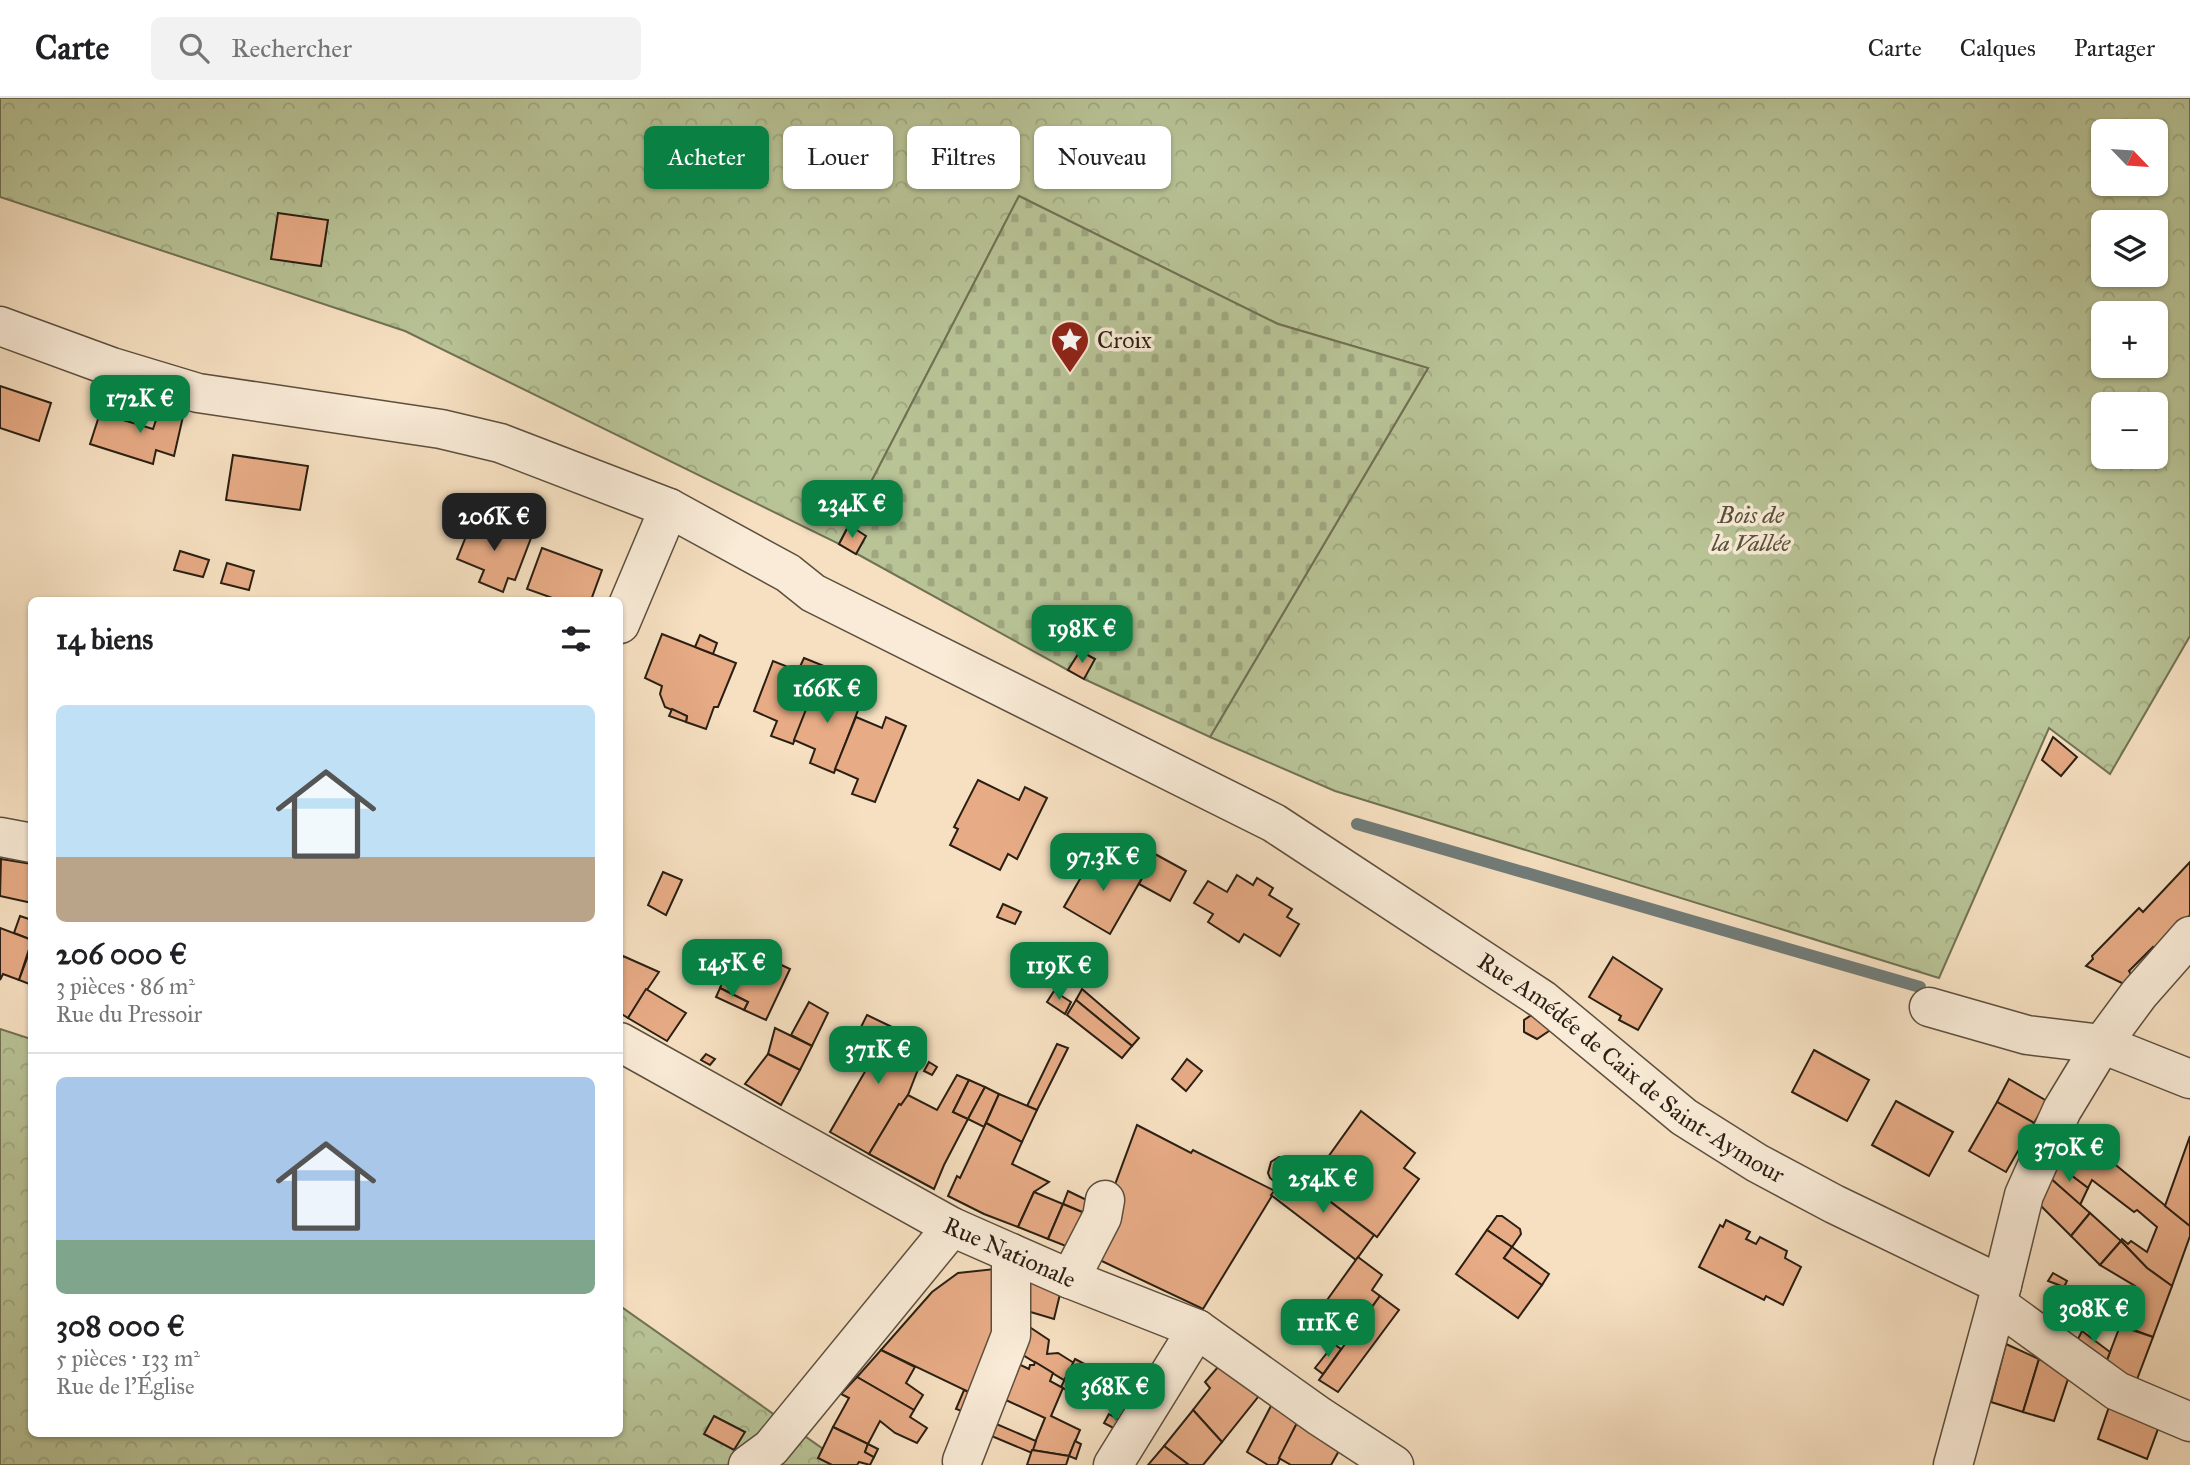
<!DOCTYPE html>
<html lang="fr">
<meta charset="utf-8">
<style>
body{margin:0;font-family:"IM FELL Great Primer",serif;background:#f2f2f2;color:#202124;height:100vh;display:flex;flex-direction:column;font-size:26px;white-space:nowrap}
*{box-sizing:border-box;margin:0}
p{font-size:23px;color:#757577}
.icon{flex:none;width:38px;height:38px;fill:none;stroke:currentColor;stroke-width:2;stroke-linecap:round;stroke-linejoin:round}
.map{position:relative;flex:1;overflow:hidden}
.details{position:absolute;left:28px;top:499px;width:595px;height:840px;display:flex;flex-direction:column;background:#fff;border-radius:10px;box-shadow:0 2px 5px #0004}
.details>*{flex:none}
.top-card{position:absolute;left:644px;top:28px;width:665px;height:63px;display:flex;gap:14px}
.needle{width:46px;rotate:115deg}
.controls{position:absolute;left:2091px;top:21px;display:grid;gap:14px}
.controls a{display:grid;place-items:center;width:77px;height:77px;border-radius:10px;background:#fff;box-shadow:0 2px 5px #0004;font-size:35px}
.price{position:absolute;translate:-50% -60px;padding:0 16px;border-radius:14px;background:#0b8043;color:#fff;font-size:23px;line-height:46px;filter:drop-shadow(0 2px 4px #0008)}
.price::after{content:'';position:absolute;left:50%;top:42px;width:21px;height:16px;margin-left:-10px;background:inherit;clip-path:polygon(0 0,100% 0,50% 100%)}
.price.selected{background:#222;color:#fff}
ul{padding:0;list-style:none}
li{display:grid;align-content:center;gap:14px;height:371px;padding:0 28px}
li+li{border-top:2px solid #e0e0e0}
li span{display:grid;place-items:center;height:217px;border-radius:10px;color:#555}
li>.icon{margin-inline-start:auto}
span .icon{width:126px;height:126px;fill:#fffc;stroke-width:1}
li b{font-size:30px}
h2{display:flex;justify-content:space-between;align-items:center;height:84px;padding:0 28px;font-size:30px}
.tag{padding:0 24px;border-radius:10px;background:#fff;box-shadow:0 2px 5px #0004;font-size:24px;line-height:63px}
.tag.selected{background:#0b8043;color:#fff}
header{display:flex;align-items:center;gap:42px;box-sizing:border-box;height:98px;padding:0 35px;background:#fff;border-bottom:2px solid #e0e0e0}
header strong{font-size:33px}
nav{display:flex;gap:38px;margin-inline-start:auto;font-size:24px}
.search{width:490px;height:63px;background:#f2f2f2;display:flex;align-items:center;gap:18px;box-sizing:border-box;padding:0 24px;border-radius:10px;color:#757577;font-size:26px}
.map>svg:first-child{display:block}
.forest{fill:url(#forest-crowns);stroke:#717154;stroke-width:2;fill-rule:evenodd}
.cemetery{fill:url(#cemetery-stones);stroke:#717154;stroke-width:2}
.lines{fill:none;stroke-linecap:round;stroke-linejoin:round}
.stream{stroke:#717c79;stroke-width:12}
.building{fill:#e7ab85;stroke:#2a1f13;stroke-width:2}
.minor-casing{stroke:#5d4f3e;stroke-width:41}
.minor{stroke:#f9ebd7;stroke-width:38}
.labels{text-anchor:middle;stroke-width:7;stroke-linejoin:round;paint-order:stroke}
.poi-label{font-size:24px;fill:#2a1f13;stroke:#f9ebd7;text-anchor:start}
.park-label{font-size:24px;font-style:italic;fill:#55503a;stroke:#f9ebd7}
.street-label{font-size:24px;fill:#2a1f13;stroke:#f9ebd7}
</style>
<header>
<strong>Carte</strong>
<div class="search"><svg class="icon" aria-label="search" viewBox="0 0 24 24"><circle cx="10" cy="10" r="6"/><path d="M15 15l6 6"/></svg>Rechercher</div>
<nav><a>Carte</a><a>Calques</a><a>Partager</a></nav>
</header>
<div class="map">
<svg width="2190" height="1367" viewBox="0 0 2190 1367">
<defs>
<pattern id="forest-crowns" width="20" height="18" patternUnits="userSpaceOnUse" patternTransform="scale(1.75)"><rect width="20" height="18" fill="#b8c396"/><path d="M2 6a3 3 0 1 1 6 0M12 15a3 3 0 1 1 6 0" fill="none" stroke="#9ea780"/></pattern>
<pattern id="cemetery-stones" width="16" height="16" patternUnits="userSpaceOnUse" patternTransform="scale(1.75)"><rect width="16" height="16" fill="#b8c396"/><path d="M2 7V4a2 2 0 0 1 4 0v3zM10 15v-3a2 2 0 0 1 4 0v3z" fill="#9ea780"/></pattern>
</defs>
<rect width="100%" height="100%" fill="#f6e0c1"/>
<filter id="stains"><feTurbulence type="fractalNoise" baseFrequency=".00286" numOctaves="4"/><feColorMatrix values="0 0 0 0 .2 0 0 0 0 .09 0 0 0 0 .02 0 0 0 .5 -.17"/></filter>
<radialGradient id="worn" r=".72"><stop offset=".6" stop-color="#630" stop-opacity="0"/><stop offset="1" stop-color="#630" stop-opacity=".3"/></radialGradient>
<g class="forest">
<path d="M0,0H2190V538L2110,676L2049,630L1939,880L1335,693L1210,639L1428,270L1278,226L1019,98L839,446L405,233L0,99ZM2104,33H2156V86H2104ZM2104,124H2156V177H2104ZM2104,215H2156V268H2104ZM2104,306H2156V359H2104Z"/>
<polygon points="0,931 31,941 32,1335 620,1335 620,1208 846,1367 0,1367"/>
</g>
<polygon class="cemetery" points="1019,98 1278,226 1428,270 1210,639 1084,581 839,446"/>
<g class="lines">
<polyline class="stream" points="1357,726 1920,889"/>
</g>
<g class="building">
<polygon points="278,115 328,122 321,168 271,161"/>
<polygon points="0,288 51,305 39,343 0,330"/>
<polygon points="161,307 184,314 174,358 156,352 153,366 90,346 100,315 153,331"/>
<polygon points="233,357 308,368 300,412 226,402"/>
<polygon points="478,419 531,440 515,482 508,480 503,494 479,484 484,472 457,461 469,431 473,432"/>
<polygon points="849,427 866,438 856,456 839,446"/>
<polygon points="542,450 602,472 591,502 558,502 527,491"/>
<polygon points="180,453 209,462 203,479 174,472"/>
<polygon points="227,465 254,473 249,492 221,485"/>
<polygon points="662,536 736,565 718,609 714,609 706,631 686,624 687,618 665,609 660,596 662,588 645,580"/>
<polygon points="700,537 717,545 713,556 695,549"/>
<polygon points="1080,553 1095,561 1084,581 1068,572"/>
<polygon points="804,560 824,568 793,646 771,638 777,623 754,613 773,563 798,573"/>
<polygon points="818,581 837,588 833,597 860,607 834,675 810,665 815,651 794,642"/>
<polygon points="672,611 687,618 686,624 669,618"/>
<polygon points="856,619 882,630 886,619 906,628 875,704 852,696 858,681 835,671"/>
<polygon points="2053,639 2077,659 2061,678 2042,662"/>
<polygon points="978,682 1019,702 1025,689 1047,700 1017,761 1008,756 1000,772 950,747 958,731 954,729"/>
<polygon points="1096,753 1142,780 1110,836 1064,809"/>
<polygon points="1155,756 1186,773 1170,803 1139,786"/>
<polygon points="1,761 32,766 32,805 0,798"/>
<polygon points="2190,764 2190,817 2157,853 2153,849 2129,873 2132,878 2124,886 2086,868 2093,861 2092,858 2139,810 2143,814"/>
<polygon points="663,774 682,782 666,817 648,807"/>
<polygon points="1237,777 1253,787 1257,780 1273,790 1269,797 1292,811 1287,819 1299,826 1280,858 1244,836 1239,844 1208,824 1213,816 1194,805 1208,783 1227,794"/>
<polygon points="1003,806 1021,814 1015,826 997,819"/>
<polygon points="20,818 32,822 32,842 14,835"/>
<polygon points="0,830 32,842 19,882 3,876 0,882"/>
<polygon points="736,845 758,855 759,853 773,859 773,863 790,871 766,922 744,912 748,904 720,890 726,876 722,874"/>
<polygon points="32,847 32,887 19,882"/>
<polygon points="623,858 659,874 628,920 620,915 620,866"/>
<polygon points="1613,859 1662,891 1638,932 1619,922 1621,918 1589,899"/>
<polygon points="720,890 748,904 744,912 716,899"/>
<polygon points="646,891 686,915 667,943 628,920"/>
<polygon points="1082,891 1139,940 1132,948 1076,902"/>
<polygon points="1054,893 1071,904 1065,916 1047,904"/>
<polygon points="1076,902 1132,948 1122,960 1067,917"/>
<polygon points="809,904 828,915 812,948 791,937"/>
<polygon points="1539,912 1548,919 1549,933 1537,941 1524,934 1524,922"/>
<polygon points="867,917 892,929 889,934 924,956 908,997 901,1007 899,1006 869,1056 830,1034 877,953 855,941"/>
<polygon points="775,930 812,948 800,972 768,956"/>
<polygon points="1057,946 1068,950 1037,1012 1027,1008"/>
<polygon points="1814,952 1869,982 1847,1023 1792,994"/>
<polygon points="706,956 715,961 710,967 701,962"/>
<polygon points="768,956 800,972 781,1007 745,986"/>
<polygon points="1187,961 1202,973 1186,993 1172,981"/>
<polygon points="929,964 937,969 932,977 924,973"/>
<polygon points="957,977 969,982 953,1014 968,1021 944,1067 934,1091 869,1056 899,1006 901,1007 908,997 937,1012"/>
<polygon points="2009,981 2047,1003 2034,1025 1997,1004"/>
<polygon points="969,982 985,989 968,1021 953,1014"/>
<polygon points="985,989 999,996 984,1029 968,1021"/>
<polygon points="999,996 1037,1012 1022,1044 986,1025"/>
<polygon points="1896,1003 1953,1034 1929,1078 1872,1047"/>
<polygon points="1997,1004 2034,1025 2006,1074 1969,1053"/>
<polygon points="1361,1013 1415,1055 1404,1070 1419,1081 1377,1139 1290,1073 1294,1065 1328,1059"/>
<polygon points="986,1025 1022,1044 1012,1066 1049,1084 1034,1094 1018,1129 984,1116 948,1098 957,1078 960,1080"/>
<polygon points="1137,1027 1191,1055 1193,1052 1275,1093 1203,1211 1089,1157"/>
<polygon points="2072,1031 2190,1128 2190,1138 2172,1188 2147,1170 2121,1143 2122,1141 2128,1146 2131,1143 2147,1154 2157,1129 2137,1112 2134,1114 2092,1082 2088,1090 2055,1065"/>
<polygon points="2190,1038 2190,1128 2165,1108"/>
<polygon points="1279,1059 1290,1061 1294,1065 1279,1087 1270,1080 1268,1075 1271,1064"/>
<polygon points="2055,1065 2088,1090 2080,1107 2049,1079"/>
<polygon points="1290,1073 1374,1137 1356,1162 1271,1097"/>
<polygon points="2049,1079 2090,1115 2071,1138 2040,1107"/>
<polygon points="1068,1093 1099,1108 1094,1119 1063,1106"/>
<polygon points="1034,1094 1063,1106 1048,1141 1018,1129"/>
<polygon points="1063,1106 1094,1119 1076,1152 1048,1141"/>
<polygon points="2090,1115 2121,1143 2100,1167 2071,1138"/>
<polygon points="1497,1118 1502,1118 1520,1131 1521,1136 1512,1149 1487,1132"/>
<polygon points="1726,1122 1750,1134 1746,1141 1756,1146 1760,1139 1787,1153 1785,1160 1801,1169 1783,1207 1766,1198 1764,1202 1699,1169 1720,1127 1723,1129"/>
<polygon points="1487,1132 1512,1149 1504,1160 1542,1187 1518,1220 1456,1176"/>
<polygon points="2121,1143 2147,1170 2172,1188 2153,1239 2074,1210 2077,1202 2124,1219 2135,1188 2100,1167"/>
<polygon points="1512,1149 1549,1176 1542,1187 1504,1160"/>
<polygon points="1358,1159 1382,1177 1372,1192 1380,1198 1349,1240 1317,1216"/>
<polygon points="1004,1170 1003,1235 979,1299 881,1252 932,1194 958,1175"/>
<polygon points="2053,1175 2067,1183 2064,1189 2048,1183"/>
<polygon points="1016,1178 1060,1196 1054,1221 1017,1210"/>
<polygon points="1380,1198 1399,1212 1338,1294 1319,1282"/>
<polygon points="2051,1202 2065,1207 2065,1229 2045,1212"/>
<polygon points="1022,1224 1049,1242 1047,1256 1058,1255 1074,1265 1064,1282 1013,1251"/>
<polygon points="2120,1228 2153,1239 2136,1284 2107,1262"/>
<polygon points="2082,1233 2110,1254 2107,1262 2078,1241"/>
<polygon points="1334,1246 1341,1251 1323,1276 1315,1270"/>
<polygon points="2006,1246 2039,1261 2023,1314 1991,1304"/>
<polygon points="881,1252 915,1269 906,1285 923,1297 914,1312 857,1279"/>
<polygon points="1075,1261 1109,1279 1095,1308 1061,1289"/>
<polygon points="2039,1261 2070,1275 2054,1323 2023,1314"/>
<polygon points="1010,1262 1029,1271 1030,1267 1034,1267 1035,1264 1053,1275 1050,1283 1063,1290 1051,1318 1080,1332 1069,1358 1032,1352 1045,1320 997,1298"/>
<polygon points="1218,1269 1262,1294 1222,1344 1193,1312 1210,1290 1205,1284"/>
<polygon points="1140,1271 1154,1281 1145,1296 1131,1286"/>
<polygon points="857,1279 914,1312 910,1319 927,1330 917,1345 895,1335 880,1323 868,1346 833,1329 849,1300 841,1296"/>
<polygon points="1131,1286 1145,1296 1125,1326 1111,1318"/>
<polygon points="964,1292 979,1299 973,1317 956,1311"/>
<polygon points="2111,1303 2162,1320 2147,1361 2098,1341"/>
<polygon points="1272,1306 1298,1323 1277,1367 1268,1367 1247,1354"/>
<polygon points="1193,1312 1222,1344 1203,1367 1189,1367 1164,1348"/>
<polygon points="1109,1316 1125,1326 1121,1334 1104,1325"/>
<polygon points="714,1318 745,1334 734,1352 704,1336"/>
<polygon points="987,1322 1036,1343 1032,1355 982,1334"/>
<polygon points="1298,1323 1340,1351 1331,1367 1291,1367 1279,1360"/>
<polygon points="833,1329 868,1346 865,1354 874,1359 870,1367 859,1364 857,1367 832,1367 818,1360"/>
<polygon points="1075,1343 1081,1346 1076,1361 1069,1358"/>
<polygon points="868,1346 878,1351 874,1359 865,1354"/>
<polygon points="1164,1348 1189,1367 1148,1367"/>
<polygon points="1032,1352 1069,1358 1066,1367 1027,1367"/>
</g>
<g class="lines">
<defs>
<g id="minor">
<path id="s1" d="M0,228L112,269L198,295L441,331L500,345L669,410L788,475L813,495L1274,725L1543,902L1684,1019L1757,1065L1834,1106L2002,1187"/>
<polyline points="620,526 669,410"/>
<polyline points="0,739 32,745"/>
<polyline points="1929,909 2027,937 2102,946 2190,981"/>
<path id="s2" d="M620,944L952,1129L1070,1181L1197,1231L1319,1318L1394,1367"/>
<polyline points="1070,1181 1102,1119 1105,1102"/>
<polyline points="1997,1206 2117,1293 2190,1324"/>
<polyline points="962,1363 1011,1237 1011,1155"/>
<polyline points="748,1367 771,1350 952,1129"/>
<polyline points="1113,1367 1197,1231"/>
<polyline points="1953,1367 2002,1187 2024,1097 2062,1012 2102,946 2139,896 2190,838"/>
</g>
</defs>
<use href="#minor" class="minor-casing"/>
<use href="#minor" class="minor"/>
</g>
<defs>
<symbol id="sight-pin" viewBox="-11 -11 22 30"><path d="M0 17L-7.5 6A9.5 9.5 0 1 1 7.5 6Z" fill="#8f2418" stroke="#f9ebd7"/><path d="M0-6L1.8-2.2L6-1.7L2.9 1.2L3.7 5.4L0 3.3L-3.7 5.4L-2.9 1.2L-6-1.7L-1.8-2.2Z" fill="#fff"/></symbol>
</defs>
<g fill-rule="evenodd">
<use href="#sight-pin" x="1048" y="220" width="44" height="60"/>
</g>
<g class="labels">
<g class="poi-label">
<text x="1097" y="250">Croix</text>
</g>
<g class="park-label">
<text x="1751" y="425">Bois de<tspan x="1751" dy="28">la Vallée</tspan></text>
</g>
<g class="street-label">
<text dy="8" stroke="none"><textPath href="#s1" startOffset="1813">Rue Amédée de Caix de Saint-Aymour</textPath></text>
<text dy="8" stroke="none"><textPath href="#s2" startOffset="443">Rue Nationale</textPath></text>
</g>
</g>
<rect width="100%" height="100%" filter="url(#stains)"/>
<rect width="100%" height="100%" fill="url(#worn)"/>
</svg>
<div class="controls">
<a><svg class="needle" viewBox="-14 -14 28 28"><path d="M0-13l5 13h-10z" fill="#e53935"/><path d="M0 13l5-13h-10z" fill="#757577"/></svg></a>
<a><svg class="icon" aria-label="layers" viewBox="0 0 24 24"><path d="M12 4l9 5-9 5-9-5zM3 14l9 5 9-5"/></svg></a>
<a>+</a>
<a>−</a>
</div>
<b class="price" style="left:140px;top:337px">172K €</b>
<b class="price" style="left:852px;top:442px">234K €</b>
<b class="price selected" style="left:494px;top:455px">206K €</b>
<b class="price" style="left:1082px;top:567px">198K €</b>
<b class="price" style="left:827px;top:627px">166K €</b>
<b class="price" style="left:1103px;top:795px">97.3K €</b>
<b class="price" style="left:732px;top:901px">145K €</b>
<b class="price" style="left:1059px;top:904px">119K €</b>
<b class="price" style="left:878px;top:988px">371K €</b>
<b class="price" style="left:2069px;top:1086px">370K €</b>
<b class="price" style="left:1323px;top:1117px">254K €</b>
<b class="price" style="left:2094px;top:1247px">308K €</b>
<b class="price" style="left:1328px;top:1261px">111K €</b>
<b class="price" style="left:1115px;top:1325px">368K €</b>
<div class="top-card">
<a class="tag selected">Acheter</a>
<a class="tag">Louer</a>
<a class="tag">Filtres</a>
<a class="tag">Nouveau</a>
</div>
<section class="details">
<h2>14 biens<svg class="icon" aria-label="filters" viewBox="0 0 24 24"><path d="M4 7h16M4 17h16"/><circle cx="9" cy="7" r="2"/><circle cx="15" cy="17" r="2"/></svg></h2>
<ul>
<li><span style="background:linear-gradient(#bfe0f5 70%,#b9a48a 0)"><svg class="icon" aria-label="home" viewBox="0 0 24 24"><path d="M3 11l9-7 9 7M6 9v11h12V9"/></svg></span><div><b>206 000 €</b><p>3 pièces · 86 m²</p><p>Rue du Pressoir</p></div></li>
<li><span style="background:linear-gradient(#a9c7e8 75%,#7fa58c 0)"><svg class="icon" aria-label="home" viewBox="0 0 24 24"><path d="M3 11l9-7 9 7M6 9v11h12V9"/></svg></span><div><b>308 000 €</b><p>5 pièces · 133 m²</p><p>Rue de l'Église</p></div></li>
</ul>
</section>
</div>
